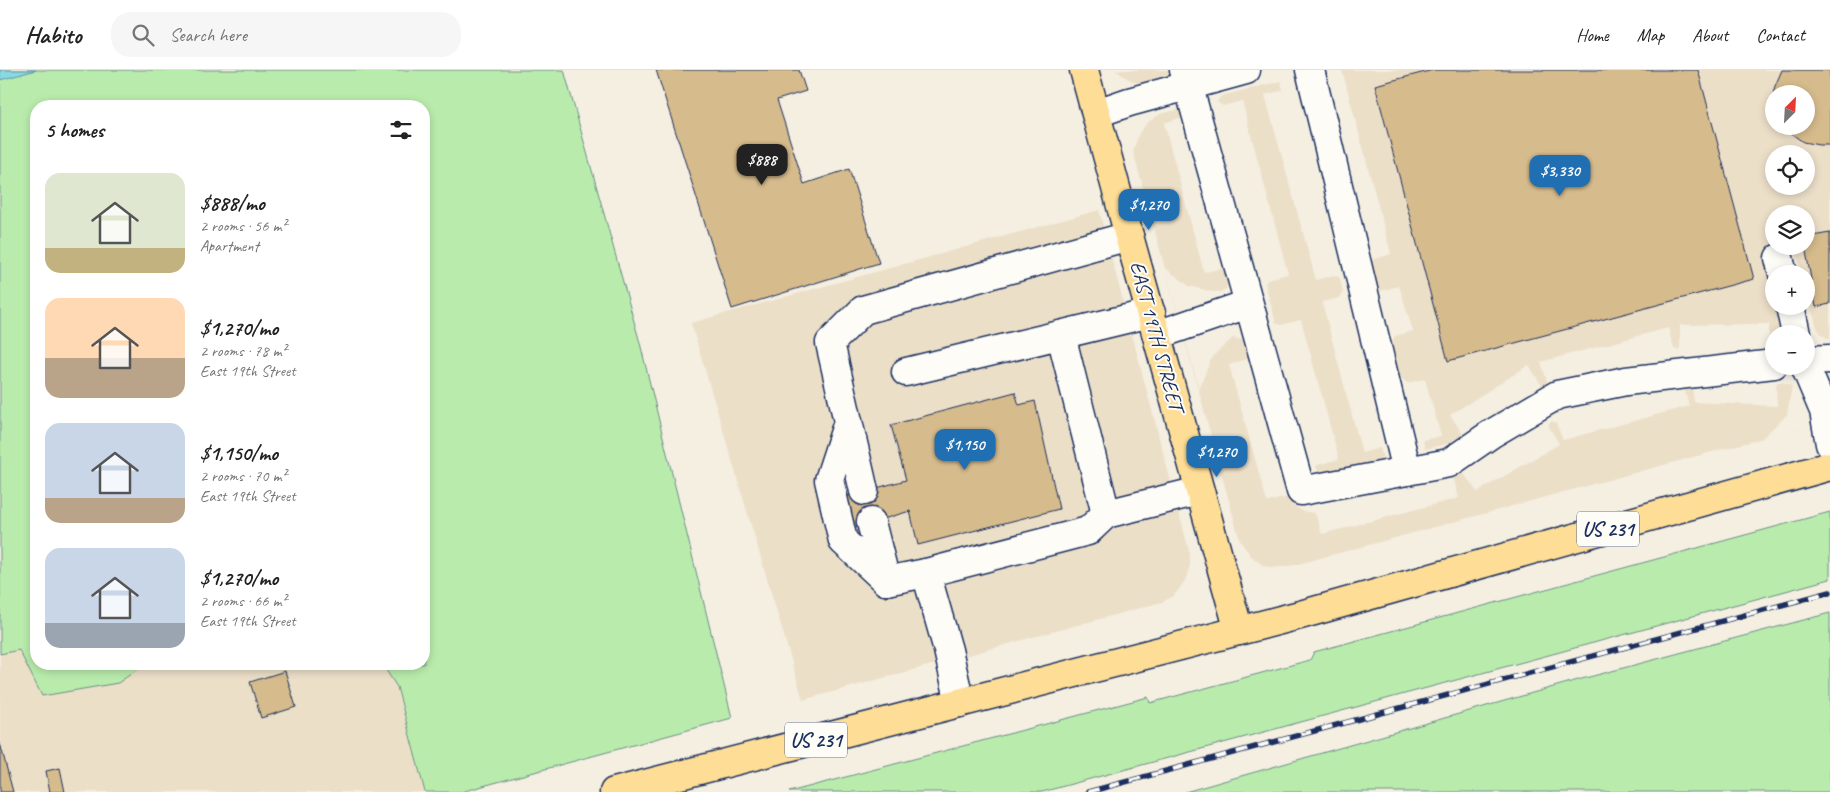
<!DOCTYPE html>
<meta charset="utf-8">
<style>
body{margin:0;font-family:Caveat,sans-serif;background:#f6f6f6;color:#222;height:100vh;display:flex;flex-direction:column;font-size:19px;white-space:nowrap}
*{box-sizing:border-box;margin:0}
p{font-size:16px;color:#767676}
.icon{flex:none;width:28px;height:28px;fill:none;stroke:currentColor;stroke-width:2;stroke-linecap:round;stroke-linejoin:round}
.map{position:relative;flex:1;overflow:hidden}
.details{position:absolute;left:30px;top:30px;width:400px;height:570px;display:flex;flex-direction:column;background:#fff;border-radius:20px;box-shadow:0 2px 8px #0003}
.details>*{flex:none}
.needle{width:32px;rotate:24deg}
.controls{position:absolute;left:1765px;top:15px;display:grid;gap:10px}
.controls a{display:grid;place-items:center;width:50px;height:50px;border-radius:50%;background:#fff;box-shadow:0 2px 8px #0003;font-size:25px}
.price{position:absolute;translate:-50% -42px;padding:0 11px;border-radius:10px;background:#1f6fb2;color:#fff;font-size:16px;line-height:32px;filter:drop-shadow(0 1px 2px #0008)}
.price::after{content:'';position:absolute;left:50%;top:30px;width:15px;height:11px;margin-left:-8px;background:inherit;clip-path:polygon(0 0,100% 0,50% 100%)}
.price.active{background:#222;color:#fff}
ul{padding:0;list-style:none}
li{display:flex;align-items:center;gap:15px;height:125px;padding:0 15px}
li span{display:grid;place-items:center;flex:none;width:140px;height:100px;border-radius:15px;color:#555}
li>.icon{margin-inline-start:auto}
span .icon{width:60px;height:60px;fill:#fffc;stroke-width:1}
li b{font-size:21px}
h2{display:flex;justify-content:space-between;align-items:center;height:60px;padding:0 15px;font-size:21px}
header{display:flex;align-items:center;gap:30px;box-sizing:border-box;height:70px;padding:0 25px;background:#fff;border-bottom:1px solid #e0e0e0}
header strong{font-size:24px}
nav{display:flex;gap:28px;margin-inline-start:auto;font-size:18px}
.search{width:350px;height:45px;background:#f6f6f6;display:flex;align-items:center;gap:12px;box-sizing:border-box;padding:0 18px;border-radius:20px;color:#767676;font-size:19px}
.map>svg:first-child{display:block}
.built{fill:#ecdfc8;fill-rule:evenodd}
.green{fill:#b9ecac;stroke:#6a8e85}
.water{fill:#88dae0;stroke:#5c96ac}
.building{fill:#d6bb8c;stroke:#1b2f5e}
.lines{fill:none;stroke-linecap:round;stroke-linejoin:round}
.minor-casing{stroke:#1b2f5e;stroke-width:31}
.major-casing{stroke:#1b2f5e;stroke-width:31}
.highway-casing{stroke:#1b2f5e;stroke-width:31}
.minor{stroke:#fdfcf7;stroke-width:28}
.major{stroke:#fedd96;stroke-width:28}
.highway{stroke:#fedd96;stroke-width:28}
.rail-casing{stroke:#1b2f5e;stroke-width:5.5}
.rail{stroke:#fdfcf7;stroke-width:4;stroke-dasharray:11;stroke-linecap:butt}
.labels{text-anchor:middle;stroke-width:4;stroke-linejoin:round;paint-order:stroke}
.shield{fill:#fdfcf7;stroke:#5f6c8c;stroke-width:1}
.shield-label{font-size:20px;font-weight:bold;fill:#1b2f5e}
.street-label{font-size:21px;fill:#1b2f5e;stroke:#fdfcf7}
</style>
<header>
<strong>Habito</strong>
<div class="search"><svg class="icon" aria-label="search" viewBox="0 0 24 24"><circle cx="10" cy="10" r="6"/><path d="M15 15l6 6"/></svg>Search here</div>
<nav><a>Home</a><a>Map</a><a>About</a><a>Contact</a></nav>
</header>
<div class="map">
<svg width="1830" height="722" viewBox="0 0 1830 722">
<rect width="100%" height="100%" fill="#f5efe2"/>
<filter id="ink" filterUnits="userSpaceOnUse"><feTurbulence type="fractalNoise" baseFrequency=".02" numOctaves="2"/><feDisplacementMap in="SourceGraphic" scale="10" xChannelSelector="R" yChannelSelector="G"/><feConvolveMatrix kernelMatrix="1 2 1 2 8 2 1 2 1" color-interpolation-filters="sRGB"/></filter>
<g filter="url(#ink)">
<g class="built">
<polygon points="1111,0 1133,81 1139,63 1147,53 1160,44 1181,39 1183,47 1164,53 1204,202 1225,198 1229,211 1226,219 1220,222 1213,222 1189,216 1165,198 1199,319 1210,291 1216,283 1233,268 1244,270 1249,288 1229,295 1267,432 1288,427 1293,435 1302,441 1315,443 1322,464 1459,428 1453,406 1459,402 1463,402 1477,422 1559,374 1548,355 1552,351 1556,353 1563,370 1689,336 1683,316 1692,315 1694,332 1777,336 1776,317 1777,312 1783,312 1792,316 1787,345 1761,369 1830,350 1295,495 1273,498 1264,496 1251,486 1240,471 1164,195"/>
<polygon points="1115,0 1173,0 1170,7 1149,14 1134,12 1125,7"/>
<path d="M1342,0H1830V270L1821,264L1817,258L1806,220V204H1802L1796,182L1766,187L1774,219V236H1778L1785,264H1774V279L1769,275V254L1680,255V277L1678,280L1674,279L1668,258L1541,292L1547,312L1545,317L1541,315L1529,295L1450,345L1463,364L1450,373L1425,379L1423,370L1441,366L1425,309L1407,313L1400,307L1391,275L1395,266L1413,261L1399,216L1380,221L1376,218L1369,194L1372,190L1391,184ZM1774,24H1806V56H1774ZM1774,84H1806V116H1774ZM1774,144H1806V176H1774Z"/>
<polygon points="1281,11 1283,20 1265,25 1316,210 1334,205 1340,208 1343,222 1339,228 1322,232 1362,383 1380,378 1383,387 1378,393 1322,403 1316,398 1317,395 1339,389 1301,250 1281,255 1276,253 1265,214 1268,209 1288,204 1242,31 1223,36 1217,32 1221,26"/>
<polygon points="1099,140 1190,484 1190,496 1185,511 1174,526 1162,532 803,630 691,253"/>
<polygon points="0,551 36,594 390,594 425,722 0,722"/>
</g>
<g class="green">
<polygon points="0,0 564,0 640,273 732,648 461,722 425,722 397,617 382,594 424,594 424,36 36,36 36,594 145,594 118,613 42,626 19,580 0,584"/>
<polygon points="1830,442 1830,509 1042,722 789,722 1148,627 1150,633 1310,590 1314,582"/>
<polygon points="1830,543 1830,722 1185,722 1578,610"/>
</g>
<polygon class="water" points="0,0 36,0 0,10"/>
<g class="building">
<polygon points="656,0 799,0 806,21 777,30 804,114 849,99 879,193 732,239"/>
<polygon points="1433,0 1698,0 1754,209 1448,291 1375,15"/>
<polygon points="1782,0 1830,0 1830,75 1819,75 1803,72 1789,62 1783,56 1806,56 1806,24 1774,24 1774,29 1773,24 1775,16"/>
<polygon points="1830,163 1830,234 1816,237 1805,176 1806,176 1806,167"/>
<polygon points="1015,322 1019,335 1035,331 1059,439 918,475 910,441 850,459 843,427 906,410 891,355"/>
<polygon points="285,601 296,637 261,648 250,612"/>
<polygon points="0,673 13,722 0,722"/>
<polygon points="60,698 65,722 50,722 46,701"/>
</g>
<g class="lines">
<defs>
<g id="minor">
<polyline points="1184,0 1301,421 1449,393 1491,364 1557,325 1626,311 1774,294"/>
<polyline points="1310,0 1407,401"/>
<polyline points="1097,43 1129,32 1246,0"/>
<polyline points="1779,188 1783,204"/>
<polyline points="1790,236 1796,264"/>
<polyline points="1061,265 1106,444"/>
<polyline points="1157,265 1248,234"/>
<polyline points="1806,290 1830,289"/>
<polyline points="1805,296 1824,341 1830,374"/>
<polyline points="906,302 1151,243"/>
<polyline points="848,352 829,410 843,471 886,511"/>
<polyline points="864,421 830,273 863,240 1129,166"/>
<polyline points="871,452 886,511"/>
<polyline points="926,503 948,580 960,633"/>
<polyline points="886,511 926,503 1088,461 1106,444 1199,421"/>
</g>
<polyline id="major" points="1084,0 1129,166 1239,561"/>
<polyline id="highway" points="614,722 1300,545 1830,396"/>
</defs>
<use href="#minor" class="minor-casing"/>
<use href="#major" class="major-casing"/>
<use href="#highway" class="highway-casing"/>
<use href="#minor" class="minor"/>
<use href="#major" class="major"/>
<use href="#highway" class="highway"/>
<defs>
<polyline id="rail" points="1088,722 1830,522"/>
</defs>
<use href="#rail" class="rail-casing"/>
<use href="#rail" class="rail"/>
</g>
</g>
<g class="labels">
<g class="shield">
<rect x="1577" y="441.5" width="62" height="35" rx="4"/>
<rect x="785" y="652.5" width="62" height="35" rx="4"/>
</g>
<g class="shield-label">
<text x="1608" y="466">US 231</text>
<text x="816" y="677">US 231</text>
</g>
<g class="street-label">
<text transform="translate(1157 266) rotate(75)" y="7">EAST 19TH STREET</text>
</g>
</g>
</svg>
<div class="controls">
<a><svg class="needle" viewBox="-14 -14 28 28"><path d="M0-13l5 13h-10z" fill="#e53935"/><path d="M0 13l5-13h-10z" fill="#767676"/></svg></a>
<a><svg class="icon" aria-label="locate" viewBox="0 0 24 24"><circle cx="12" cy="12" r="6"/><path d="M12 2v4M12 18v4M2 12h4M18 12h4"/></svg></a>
<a><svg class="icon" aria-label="layers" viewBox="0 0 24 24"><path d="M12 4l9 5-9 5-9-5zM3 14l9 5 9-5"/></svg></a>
<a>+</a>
<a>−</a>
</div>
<b class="price active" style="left:762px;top:116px">$888</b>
<b class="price" style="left:1560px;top:127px">$3,330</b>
<b class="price" style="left:1149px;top:161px">$1,270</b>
<b class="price" style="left:965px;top:401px">$1,150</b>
<b class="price" style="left:1217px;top:408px">$1,270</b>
<section class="details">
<h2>5 homes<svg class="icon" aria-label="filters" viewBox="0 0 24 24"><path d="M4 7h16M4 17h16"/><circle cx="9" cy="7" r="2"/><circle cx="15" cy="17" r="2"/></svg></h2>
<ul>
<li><span style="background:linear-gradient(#dfe7d0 75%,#c2b280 0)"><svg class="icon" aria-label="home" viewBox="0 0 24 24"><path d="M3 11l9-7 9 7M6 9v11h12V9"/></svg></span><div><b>$888/mo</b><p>2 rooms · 56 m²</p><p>Apartment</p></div></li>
<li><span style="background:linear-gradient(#ffd9b3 60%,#b9a48a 0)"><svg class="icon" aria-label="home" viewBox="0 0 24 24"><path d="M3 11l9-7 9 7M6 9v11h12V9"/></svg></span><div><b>$1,270/mo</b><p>2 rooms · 78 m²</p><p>East 19th Street</p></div></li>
<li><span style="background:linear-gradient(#c9d6e8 75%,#b9a48a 0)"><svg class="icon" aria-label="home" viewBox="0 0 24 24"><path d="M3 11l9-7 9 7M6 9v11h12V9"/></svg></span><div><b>$1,150/mo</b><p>2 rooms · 70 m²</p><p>East 19th Street</p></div></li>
<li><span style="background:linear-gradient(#c9d6e8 75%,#9aa5b1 0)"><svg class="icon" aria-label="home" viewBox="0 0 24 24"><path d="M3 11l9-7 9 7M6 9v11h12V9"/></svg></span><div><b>$1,270/mo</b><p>2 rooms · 66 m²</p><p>East 19th Street</p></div></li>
</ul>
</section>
</div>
